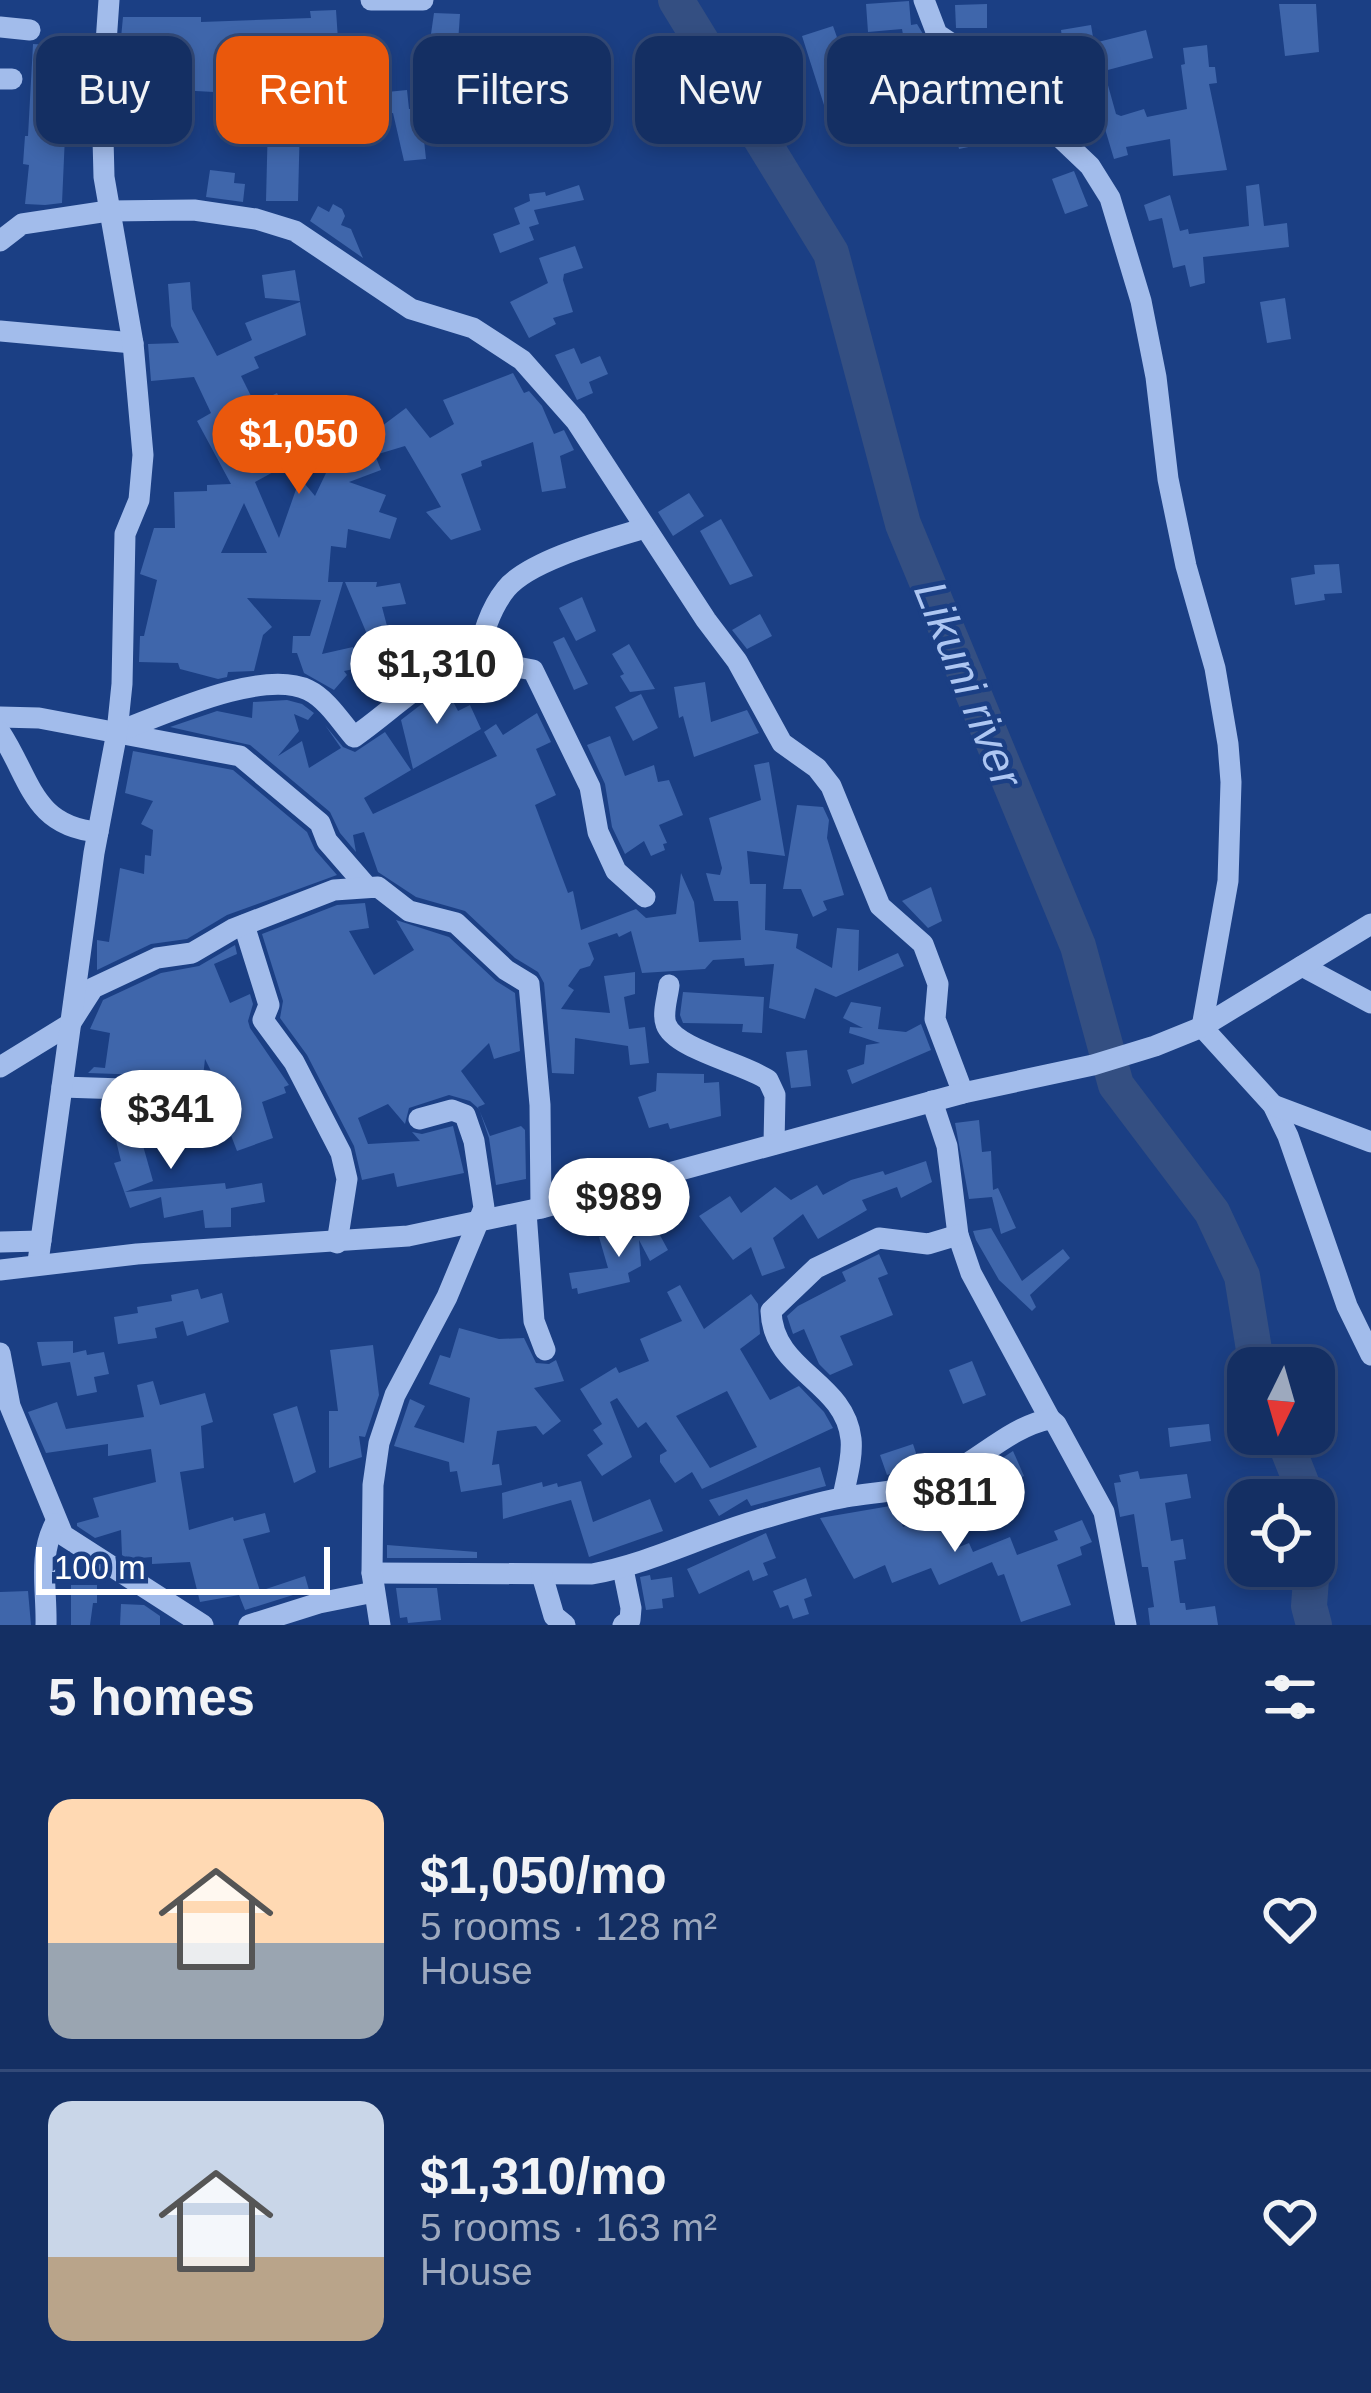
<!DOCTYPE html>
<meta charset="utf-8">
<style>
body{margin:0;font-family:Helvetica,sans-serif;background:#213b6c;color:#f1f3f6;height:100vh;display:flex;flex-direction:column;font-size:45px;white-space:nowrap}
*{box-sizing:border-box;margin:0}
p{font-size:39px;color:#9da9be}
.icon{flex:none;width:66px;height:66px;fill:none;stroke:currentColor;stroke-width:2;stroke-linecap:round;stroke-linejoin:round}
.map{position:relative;height:1625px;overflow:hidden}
.side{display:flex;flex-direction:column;background:#142f63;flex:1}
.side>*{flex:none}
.guide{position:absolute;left:36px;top:36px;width:1299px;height:108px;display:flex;gap:24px}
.needle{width:78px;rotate:185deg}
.fabs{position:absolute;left:1227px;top:1347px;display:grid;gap:24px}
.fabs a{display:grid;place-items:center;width:108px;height:108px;border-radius:24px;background:#142f63;box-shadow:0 6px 18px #0003,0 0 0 3px #334a78;font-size:60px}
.scale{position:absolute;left:36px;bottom:30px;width:294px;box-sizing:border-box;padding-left:12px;border:6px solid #fff;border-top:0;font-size:33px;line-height:42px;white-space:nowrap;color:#fff;-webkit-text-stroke:9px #1b3f84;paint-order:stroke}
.price{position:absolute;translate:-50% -102px;padding:0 27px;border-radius:42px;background:#fff;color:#222;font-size:39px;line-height:78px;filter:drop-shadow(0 3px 6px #0008)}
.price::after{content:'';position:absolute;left:50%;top:72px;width:36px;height:27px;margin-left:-18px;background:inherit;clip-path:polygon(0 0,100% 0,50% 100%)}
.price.current{background:#ea580c;color:#fff}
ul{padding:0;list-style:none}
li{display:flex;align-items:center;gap:36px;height:300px;padding:0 48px}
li+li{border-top:3px solid #334a78}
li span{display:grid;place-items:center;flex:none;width:336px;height:240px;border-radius:24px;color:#555}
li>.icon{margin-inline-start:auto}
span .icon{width:144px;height:144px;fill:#fffc;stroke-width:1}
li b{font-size:51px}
h2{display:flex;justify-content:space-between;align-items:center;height:144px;padding:0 48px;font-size:51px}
.tag{padding:0 42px;border-radius:24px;background:#142f63;box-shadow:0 6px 18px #0003,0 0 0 3px #334a78;font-size:42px;line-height:108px}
.tag.current{background:#ea580c;color:#fff}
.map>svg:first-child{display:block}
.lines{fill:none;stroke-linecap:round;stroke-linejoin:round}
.river{stroke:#344f82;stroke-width:36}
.building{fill:#3f66ab;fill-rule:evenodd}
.minor{stroke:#a2bceb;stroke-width:21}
.labels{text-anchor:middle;stroke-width:9;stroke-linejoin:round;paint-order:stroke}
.water-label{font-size:45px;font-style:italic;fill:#adc6f2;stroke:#1b3f84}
</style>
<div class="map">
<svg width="1371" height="1625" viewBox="0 0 1371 1625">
<rect width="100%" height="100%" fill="#1b3f84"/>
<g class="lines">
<g class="river">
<polyline points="676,0 831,253 903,524 1078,946 1116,1085 1212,1212 1242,1276 1257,1368"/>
<polyline points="1282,1434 1308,1500"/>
<polyline points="1314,1515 1314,1539"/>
<polyline points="1312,1566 1309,1606 1314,1625"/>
</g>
</g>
<g class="building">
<polygon points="909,1 911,25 917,24 932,49 935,67 940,66 948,105 974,99 979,122 987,120 992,142 959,149 955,132 918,141 914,124 906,126 901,102 911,100 905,69 909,69 902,29 868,32 866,4"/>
<polygon points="987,4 987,28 956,28 955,5"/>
<polygon points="1279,4 1316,4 1319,52 1285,56"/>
<polygon points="336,10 338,40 223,43 230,97 214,99 214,92 177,90 178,71 171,71 171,57 130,59 130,38 121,38 123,17 201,17 201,22 311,18 310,11"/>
<polygon points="434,13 460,14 458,43 430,41"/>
<polygon points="1091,25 1094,43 1146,30 1153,58 1104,71 1116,114 1121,116 1144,109 1147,117 1187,109 1181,65 1185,64 1183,48 1207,45 1209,67 1215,67 1217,83 1209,84 1227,170 1173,176 1170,139 1126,147 1128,155 1114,159 1097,102 1061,112 1056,94 1065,86 1060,53 1064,53 1061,30"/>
<polygon points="833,26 838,40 844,38 861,94 824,105 802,36"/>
<polygon points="33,44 69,46 62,203 45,205 25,204 29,165 23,164 25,136 28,136"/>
<polygon points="269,80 301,80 298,201 266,201"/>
<polygon points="375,80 377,93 407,90 409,109 425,108 426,121 493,124 494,111 520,113 519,132 505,131 504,146 424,140 426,159 404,161 393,113 343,120 338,91 359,88 358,82"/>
<polygon points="210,170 235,173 234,183 245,184 243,202 206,197"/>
<polygon points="1074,171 1088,206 1065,214 1052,179"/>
<polygon points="1259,184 1264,226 1287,223 1289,247 1203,257 1205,283 1190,287 1185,265 1173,268 1162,218 1149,221 1144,205 1170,195 1180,231 1188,229 1189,234 1249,226 1246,186"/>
<polygon points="579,185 584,200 534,210 539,224 529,227 534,240 500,253 493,234 520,224 514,208 530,201 529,194 545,192 546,196"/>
<polygon points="333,204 342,209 345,216 341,225 351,229 363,258 310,221 318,206 329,212"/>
<polygon points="575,246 583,268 564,274 563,280 573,312 553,318 556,324 529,338 510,302 548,283 539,258"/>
<polygon points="295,270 300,301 265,298 262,275"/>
<path d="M190,282L192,309L217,356L252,340L245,323L300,302L306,335L254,357L259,368L241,376L255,404L277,393L288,417L328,401L330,406L343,400L357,437L374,432L406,408L430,438L454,424L443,400L513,373L524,393L529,391L542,406L554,434L564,430L574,450L560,456L566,488L542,492L533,442L481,461L482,466L461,474L481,530L451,540L426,512L441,507L405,446L375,455L381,470L349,482L386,495L379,512L397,518L390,539L348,529L346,548L331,546L328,582H343L322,654L353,647L356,662L352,663L354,669L344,671L347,675L334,690L304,673L297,653H292L293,636H310L321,600L247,598L272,627L263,635L254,671L228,672L227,677L218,679L180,669L178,663L139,662L140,636H144L157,580L140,574L154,528H175L174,492L207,491V485L231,484L197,421L211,413L194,377L151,381L148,344L179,343L171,326L168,284ZM327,431L344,466L326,473L315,496L300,478L279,538L255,482L288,464L282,456ZM244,503L267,553H221Z"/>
<polygon points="1285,298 1291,339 1267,343 1260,302"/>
<polygon points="574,348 581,364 600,356 608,374 589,382 593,393 577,400 555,355"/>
<polygon points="689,493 704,516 673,536 658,512"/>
<polygon points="721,519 753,576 730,585 700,531"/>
<polygon points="1339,564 1342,593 1324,594 1325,600 1295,605 1291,578 1315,574 1314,565"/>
<polygon points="345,582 377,582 376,587 400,583 406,604 382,607 391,641 372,646"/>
<polygon points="582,597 596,631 576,641 559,608"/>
<polygon points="760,614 772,636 747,649 732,630"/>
<polygon points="564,637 588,684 574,690 553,642"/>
<polygon points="629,644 655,689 630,692 620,676 624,674 612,654"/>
<polygon points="705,682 711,722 747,710 759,733 694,757 683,716 679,718 674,687"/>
<polygon points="445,686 458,711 470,705 481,729 413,769 401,720"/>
<polygon points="641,694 658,728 633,741 615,707"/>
<polygon points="287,700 302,704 314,713 308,720 294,714 299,731 278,756 302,741 309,768 341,748 325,725 343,747 355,752 385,732 411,770 364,798 373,814 497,756 484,732 496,724 503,735 537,713 551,742 536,749 556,795 535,805 568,893 573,891 581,930 636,909 646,918 676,914 681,873 694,902 699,942 741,940 738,901 714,901 706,873 720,875 722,868 709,818 761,800 754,765 769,762 785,856 747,851 750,884 766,884 765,930 798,934 796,948 832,968 837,928 859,930 858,971 898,953 904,966 836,997 815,988 805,1019 769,1008 774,964 745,966 744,958 713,960 705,969 642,973 631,931 619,937 617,933 588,943 594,959 590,966 580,969 568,986 574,990 561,1009 610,1013 604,976 635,972 635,994 624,997 629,1029 645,1027 649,1063 630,1065 628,1046 575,1038 574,1074 552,1073 544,983 538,972 515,958 465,911 416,897 378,872 364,832 353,835 356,852 340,833 330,812 250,745 170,727 217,711 252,718 253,702"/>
<polygon points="610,736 625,776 654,765 658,782 669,780 683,815 659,825 667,843 663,844 665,850 651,856 644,841 625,854 612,827 605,784 587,745"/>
<polygon points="133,751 233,770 307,832 315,850 337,875 227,915 187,939 151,944 97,970 97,940 109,942 120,868 144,874 145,855 151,856 153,830 141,824 153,801 125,793"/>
<polygon points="797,805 823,807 829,820 827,838 844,895 823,901 827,910 813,917 801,889 783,889"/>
<polygon points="931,887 942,921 928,928 902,901"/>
<polygon points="365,903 369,928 349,931 374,975 414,950 396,920 449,937 496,981 515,993 520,1051 494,1059 489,1043 461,1071 485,1104 478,1107 490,1136 521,1126 525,1130 526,1179 496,1185 489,1138 479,1109 470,1101 449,1095 409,1108 405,1124 388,1104 358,1118 368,1144 420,1141 412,1132 422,1134 453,1126 464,1173 397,1187 394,1173 362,1180 354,1146 307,1055 280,1018 283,1001 262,934 337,905"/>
<polygon points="235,945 237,954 214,964 230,1003 250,994 253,1004 248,1021 250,1028 289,1085 284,1087 286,1093 262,1102 273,1138 237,1151 227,1125 237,1121 226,1101 229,1086 214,1077 205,1059 203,1077 88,1073 94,1067 105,1068 110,1033 90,1029 103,1000 161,973 199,966"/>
<polygon points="683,992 764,997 762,1033 742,1032 743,1024 683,1023 680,1015"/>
<polygon points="851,1002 881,1007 878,1029 906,1032 921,1024 931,1050 852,1084 847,1070 864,1064 866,1045 880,1043 849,1033 850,1027 863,1028 843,1018"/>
<polygon points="807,1050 811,1086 791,1088 786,1052"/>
<polygon points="657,1073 704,1074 704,1083 719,1082 721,1116 670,1129 668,1123 649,1128 638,1097 656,1091"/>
<polygon points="122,1104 177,1106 178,1125 138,1128 153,1181 125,1192 225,1183 226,1189 262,1183 265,1202 231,1208 231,1227 205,1228 203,1210 164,1218 161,1197 130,1208 114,1163 121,1161 110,1116"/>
<polygon points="979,1120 982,1152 991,1151 993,1190 998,1188 1016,1228 1001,1234 992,1197 969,1199 955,1123"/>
<polygon points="926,1161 932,1182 901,1198 897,1187 862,1200 867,1210 818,1239 803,1214 773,1238 785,1268 762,1276 751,1247 733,1260 699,1216 730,1196 741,1213 775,1187 791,1200 817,1185 823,1195 851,1180 883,1171 885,1175"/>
<polygon points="655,1226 668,1250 650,1261 639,1240 641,1266 628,1273 630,1282 578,1294 577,1288 572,1289 569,1273 608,1268 599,1237 621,1231 624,1243"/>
<polygon points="991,1228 1022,1281 1063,1249 1070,1258 1030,1295 1036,1307 1032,1311 999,1280 976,1240 973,1231"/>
<polygon points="879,1254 888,1274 878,1278 893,1315 840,1336 853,1365 830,1375 819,1364 804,1329 793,1334 787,1316 798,1306 846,1281 842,1272"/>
<path d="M680,1285L704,1329L751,1294L758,1304L760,1334L740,1349L770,1400L799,1386L824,1412L833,1428L702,1489L692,1472L675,1483L660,1462V1455L667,1451L646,1422L638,1428L617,1398L610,1402L632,1457L602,1476L587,1455L603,1444L593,1430L602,1424L580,1389L616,1367L619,1373L649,1361L640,1339L682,1321L667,1292ZM727,1391L757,1447L710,1468L676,1416Z"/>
<polygon points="198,1289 201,1299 222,1293 229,1322 187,1336 183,1321 155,1328 157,1338 118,1344 114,1317 138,1313 137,1307 172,1301 171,1295"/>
<polygon points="459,1328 499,1339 524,1338 536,1363 549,1364 556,1360 564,1381 534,1388 561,1421 543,1435 536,1426 497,1431 492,1465 499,1464 502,1485 461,1492 457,1471 450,1472 449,1462 394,1446 410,1399 425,1406 414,1427 464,1443 470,1398 429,1384 440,1355 450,1358"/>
<polygon points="73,1341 73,1353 86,1350 87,1355 104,1352 109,1374 94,1377 97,1392 77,1396 70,1362 42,1366 37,1342"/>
<polygon points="373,1345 379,1395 365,1437 359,1436 362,1457 329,1468 329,1411 338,1411 330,1350"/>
<polygon points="972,1361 986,1395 963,1404 949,1370"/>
<polygon points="153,1381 160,1405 205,1393 213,1422 201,1426 204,1468 180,1472 189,1530 233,1517 234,1521 265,1513 270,1532 243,1539 260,1591 305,1576 309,1590 245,1610 239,1595 200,1602 190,1562 152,1564 152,1557 128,1559 122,1555 121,1530 95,1538 77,1526 77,1523 99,1517 93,1498 156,1482 151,1449 108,1456 108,1444 46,1453 28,1412 57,1402 66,1429 144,1417 137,1385"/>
<polygon points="297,1406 316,1472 294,1483 273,1414"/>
<polygon points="1209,1424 1211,1441 1170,1447 1168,1428"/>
<polygon points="913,1444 920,1465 887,1475 880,1455"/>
<polygon points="1013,1451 1024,1476 965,1502 958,1487"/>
<polygon points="820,1467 826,1486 751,1506 747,1499 719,1516 709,1500"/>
<polygon points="1138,1471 1140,1479 1187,1474 1191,1498 1165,1503 1171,1541 1183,1539 1186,1559 1174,1561 1180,1603 1185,1603 1186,1610 1215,1606 1218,1625 1150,1625 1148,1608 1154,1607 1148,1567 1142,1567 1134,1514 1120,1517 1114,1483 1121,1482 1119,1475"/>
<polygon points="581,1481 593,1522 650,1499 663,1531 589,1557 571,1500 503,1519 502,1493 542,1482 543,1487 557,1483 558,1487"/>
<polygon points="896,1505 903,1527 943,1510 959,1547 969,1543 973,1552 1010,1537 1017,1555 1058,1540 1054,1531 1082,1520 1092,1542 1080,1547 1082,1555 1057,1565 1071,1605 1021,1622 1004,1574 998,1576 992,1562 939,1585 931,1568 892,1583 885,1565 854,1579 820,1518"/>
<polygon points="766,1533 776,1558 763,1563 768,1575 753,1581 749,1570 699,1594 687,1569"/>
<polygon points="387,1545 477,1552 477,1558 387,1558"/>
<polygon points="650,1575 651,1580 672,1577 674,1597 662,1599 663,1608 646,1610 640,1577"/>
<polygon points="806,1578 812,1596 804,1599 809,1614 793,1619 788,1605 780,1608 773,1591"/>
<polygon points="71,1585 97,1585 97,1603 93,1603 90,1625 71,1625"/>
<polygon points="396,1588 437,1588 441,1620 408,1623 407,1617 400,1618"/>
<polygon points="28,1591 31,1625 0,1625 0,1592"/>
<polygon points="121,1604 144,1605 160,1616 160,1625 120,1625"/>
</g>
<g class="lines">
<g class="minor">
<polyline points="371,0 423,0"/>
<polyline points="924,0 937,34 985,66 1090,166 1110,198 1141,301 1156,377 1168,479 1186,566 1215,668 1228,744 1231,782 1228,881 1202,1027 1273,1105 1288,1136 1347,1306 1371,1355"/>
<polyline points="0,27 30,30"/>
<polyline points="0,79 12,79"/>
<polyline points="0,241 22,224 108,211 194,210 256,219 295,231 411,309 473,328 522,360 576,421 706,620 737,661 782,743 817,768 831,786 880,906 923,944 938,984 935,1019 963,1093"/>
<polyline points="0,331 133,343"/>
<path d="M477,660C483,635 489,610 506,589C529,560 609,539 645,528"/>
<polyline points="0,717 39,718 240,756 320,823 327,841 367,887"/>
<path d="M0,732C31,779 32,826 98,832"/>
<path d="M117,732C163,715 262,668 308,690C327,699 341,722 354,737C380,719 402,698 428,681C437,675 440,666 450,660H477L533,670L590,787L598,832L616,871L645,897"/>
<polyline points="244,925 269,1005 263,1020 294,1062 341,1153 347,1179 337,1243"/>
<polyline points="1302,966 1371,1003"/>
<path d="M669,985C668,996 662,1013 666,1024C674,1049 746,1064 768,1080L775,1095L774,1144"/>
<polyline points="0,1067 70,1024 93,988 157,958 192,953 233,929 334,890 378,887 409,911 456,923 506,970 529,984 540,1105 541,1208"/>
<polyline points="62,1087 215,1092"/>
<polyline points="932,1101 947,1146 958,1235 971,1273 1050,1419"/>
<polyline points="1273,1105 1371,1142"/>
<polyline points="526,1212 534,1321 545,1350"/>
<polyline points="0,1242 41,1241"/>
<polyline points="38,1262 94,853 117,732 122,684 125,534 139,500 143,455 133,343 104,177 102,100 109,0"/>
<polyline points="0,1270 137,1254 408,1236 541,1208 963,1093 1093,1065 1155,1046 1202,1027 1371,924"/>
<polyline points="0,1353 10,1406 63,1535 203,1625"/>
<path d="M843,1497C846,1480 853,1457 851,1439C845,1381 773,1372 771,1311L816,1268L879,1238L928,1244L958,1235"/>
<polyline points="623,1569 631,1608 630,1620 623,1625"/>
<path d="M372,1573L592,1574C649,1564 702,1536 758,1520C786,1512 817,1502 846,1497C877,1492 907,1491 937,1480C975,1465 1008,1427 1050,1419L1056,1424L1104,1512L1126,1625"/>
<polyline points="542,1575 554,1616 565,1625"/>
<path d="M46,1625C47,1590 38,1556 55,1524"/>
<polyline points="249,1625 319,1603 374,1592"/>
<polyline points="380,1625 372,1573 373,1485 379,1443 395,1395 447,1297 484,1208 474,1141 465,1115 452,1110 419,1119"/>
</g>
</g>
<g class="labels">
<g class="water-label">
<text transform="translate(969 684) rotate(68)" y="16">Likuni river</text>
</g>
</g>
</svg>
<div class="fabs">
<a><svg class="needle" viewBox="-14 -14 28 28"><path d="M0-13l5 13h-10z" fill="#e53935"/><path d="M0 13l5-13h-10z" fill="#9da9be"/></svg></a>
<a><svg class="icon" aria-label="locate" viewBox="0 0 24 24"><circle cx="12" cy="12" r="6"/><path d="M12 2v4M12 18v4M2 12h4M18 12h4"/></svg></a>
</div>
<div class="scale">100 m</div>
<b class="price current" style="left:299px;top:497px">$1,050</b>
<b class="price" style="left:437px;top:727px">$1,310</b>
<b class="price" style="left:171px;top:1172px">$341</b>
<b class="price" style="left:619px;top:1260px">$989</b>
<b class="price" style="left:955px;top:1555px">$811</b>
<div class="guide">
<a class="tag">Buy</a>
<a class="tag current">Rent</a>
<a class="tag">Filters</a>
<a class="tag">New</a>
<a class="tag">Apartment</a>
</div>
</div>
<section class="side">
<h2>5 homes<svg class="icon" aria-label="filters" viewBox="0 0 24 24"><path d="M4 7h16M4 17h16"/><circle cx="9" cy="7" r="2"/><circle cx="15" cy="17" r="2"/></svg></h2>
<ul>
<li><span style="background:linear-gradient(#ffd9b3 60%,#9aa5b1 0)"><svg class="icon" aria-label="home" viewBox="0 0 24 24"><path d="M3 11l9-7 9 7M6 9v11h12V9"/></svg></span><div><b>$1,050/mo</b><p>5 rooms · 128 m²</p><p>House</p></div><svg class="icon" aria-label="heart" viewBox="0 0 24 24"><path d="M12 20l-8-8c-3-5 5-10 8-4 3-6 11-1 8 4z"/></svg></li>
<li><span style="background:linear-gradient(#c9d6e8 65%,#b9a48a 0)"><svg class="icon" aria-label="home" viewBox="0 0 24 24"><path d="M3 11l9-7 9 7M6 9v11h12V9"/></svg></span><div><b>$1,310/mo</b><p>5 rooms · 163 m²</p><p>House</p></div><svg class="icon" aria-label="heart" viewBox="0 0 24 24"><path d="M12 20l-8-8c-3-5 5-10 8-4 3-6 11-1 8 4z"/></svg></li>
</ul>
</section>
